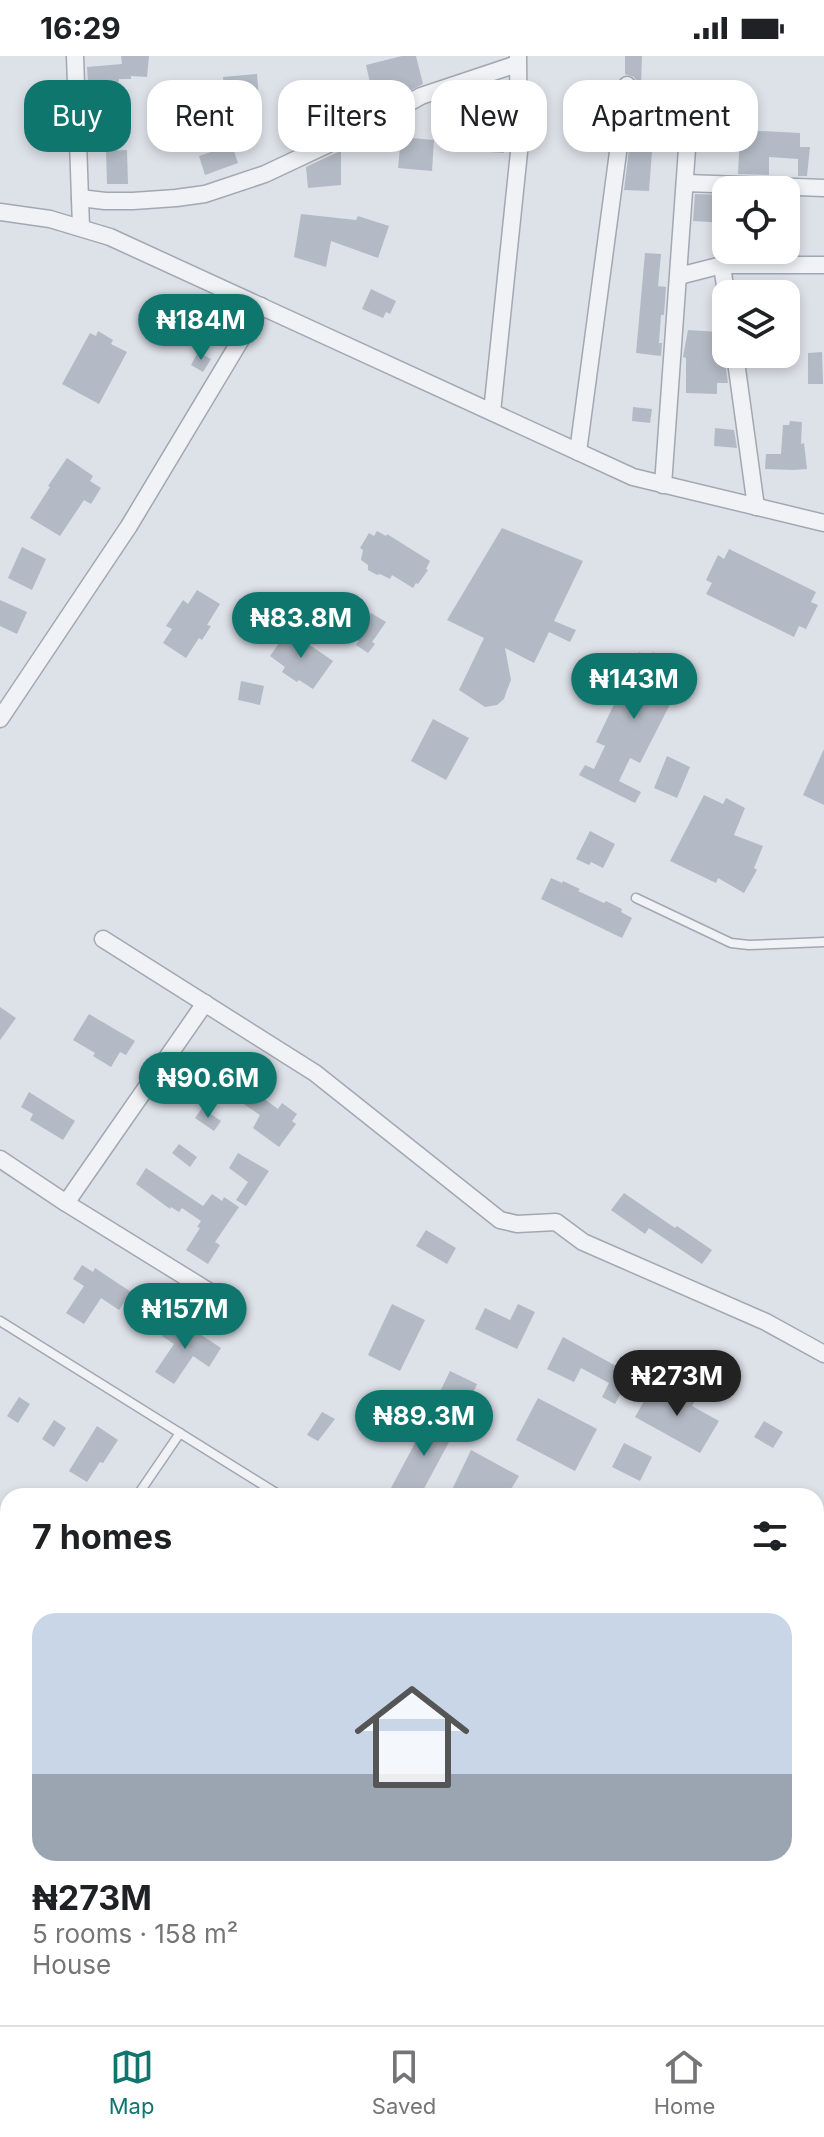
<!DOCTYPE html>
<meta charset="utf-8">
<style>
body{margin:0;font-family:Inter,sans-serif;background:#f6f6f6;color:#202124;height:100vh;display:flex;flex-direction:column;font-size:30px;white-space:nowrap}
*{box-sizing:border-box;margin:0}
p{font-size:26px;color:#757577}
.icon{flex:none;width:44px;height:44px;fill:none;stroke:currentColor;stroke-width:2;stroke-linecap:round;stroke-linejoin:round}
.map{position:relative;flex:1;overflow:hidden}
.side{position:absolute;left:0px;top:1432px;width:824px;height:538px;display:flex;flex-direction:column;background:#fff;border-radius:24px 24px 0 0;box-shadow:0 4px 12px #0003}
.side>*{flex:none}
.top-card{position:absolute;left:24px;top:24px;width:776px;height:72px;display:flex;gap:16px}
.buttons{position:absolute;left:712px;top:120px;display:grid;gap:16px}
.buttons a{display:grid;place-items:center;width:88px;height:88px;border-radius:16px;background:#fff;box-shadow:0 4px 12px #0003;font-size:40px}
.price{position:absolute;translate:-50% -68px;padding:0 18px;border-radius:28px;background:#0f766e;color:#fff;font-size:26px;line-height:52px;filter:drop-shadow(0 2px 4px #0008)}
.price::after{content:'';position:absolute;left:50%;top:48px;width:24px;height:18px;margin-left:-12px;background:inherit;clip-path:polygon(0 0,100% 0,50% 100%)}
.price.on{background:#222;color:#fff}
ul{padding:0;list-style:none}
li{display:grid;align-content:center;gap:16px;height:424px;padding:0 32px}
li span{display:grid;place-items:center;height:248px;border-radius:24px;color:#555}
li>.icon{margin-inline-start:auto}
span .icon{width:144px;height:144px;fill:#fffc;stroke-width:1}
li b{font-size:34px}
h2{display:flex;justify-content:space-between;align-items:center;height:96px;padding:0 32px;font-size:34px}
.tag{padding:0 28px;border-radius:24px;background:#fff;box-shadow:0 4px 12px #0003;font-size:28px;line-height:72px}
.tag.on{background:#0f766e;color:#fff}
.status{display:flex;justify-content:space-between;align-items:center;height:56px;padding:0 40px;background:#fff;direction:ltr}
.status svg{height:22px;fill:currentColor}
.tabs{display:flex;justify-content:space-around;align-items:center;height:112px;border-top:2px solid #e0e0e0;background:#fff;font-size:22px;color:#757577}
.tabs a{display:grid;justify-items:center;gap:4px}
.tabs .on{color:#0f766e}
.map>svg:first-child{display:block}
.building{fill:#b4bac5}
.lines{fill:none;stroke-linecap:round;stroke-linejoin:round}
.service-casing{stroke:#a2a8b2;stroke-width:11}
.minor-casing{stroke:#a2a8b2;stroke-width:19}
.service{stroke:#f0f2f6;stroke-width:8}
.minor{stroke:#f0f2f6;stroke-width:16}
</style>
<div class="status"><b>16:29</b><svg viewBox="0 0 49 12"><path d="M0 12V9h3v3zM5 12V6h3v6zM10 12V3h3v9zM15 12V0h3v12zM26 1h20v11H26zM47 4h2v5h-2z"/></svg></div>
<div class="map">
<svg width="824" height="1969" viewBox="0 0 824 1969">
<rect width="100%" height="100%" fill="#dde1e8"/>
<g class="building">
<polygon points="121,0 149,0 147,21 131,20 131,23 119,23 119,26 88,27 87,11 122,8"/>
<polygon points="402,0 416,0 423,28 388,46 375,49 366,9"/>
<polygon points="625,0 642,0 641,32 638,32 637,26 634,21 625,18"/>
<polygon points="257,18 260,57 257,58 258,71 228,74 223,21"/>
<polygon points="504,34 504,61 506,61 504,97 489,96 490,91 461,88 462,67 476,68 478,51 480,52 480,35"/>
<polygon points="740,74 800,77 800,91 810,91 807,120 798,120 798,103 769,101 769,119 738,118"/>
<polygon points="401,81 434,84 432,115 398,112"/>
<polygon points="232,89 238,107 205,119 199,100"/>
<polygon points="127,94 128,128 107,128 106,95"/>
<polygon points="629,94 652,96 649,135 624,134"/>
<polygon points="338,96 341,96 341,129 308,132 306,111"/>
<polygon points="695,138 726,139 726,167 693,165"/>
<polygon points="301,158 356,164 358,160 389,170 378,202 331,185 326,211 294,201"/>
<polygon points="645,197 661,198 658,230 666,231 664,259 661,259 659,287 662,287 661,300 636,297"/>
<polygon points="371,233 396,245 390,258 386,256 383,262 362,253"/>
<polygon points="688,274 720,276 720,278 726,279 724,300 728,327 717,327 717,338 686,337 686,302 683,301"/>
<polygon points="98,275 113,284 111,288 127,296 99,348 62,328 90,277 96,280"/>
<polygon points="198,296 211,303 203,316 191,309"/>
<polygon points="822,296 823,328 808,328 808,297"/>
<polygon points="633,351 652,353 650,367 632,365"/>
<polygon points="790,365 802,366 801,388 804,387 807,413 794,414 765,413 766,398 781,398 783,369 789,369"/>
<polygon points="715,372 734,374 737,392 714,390"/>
<polygon points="67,402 93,420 90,425 101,432 91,448 84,444 60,480 30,462 50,431 48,430"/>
<polygon points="502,472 583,505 554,565 576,574 570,586 549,576 534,607 505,592 511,624 507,634 504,643 497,649 485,651 459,634 484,582 447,564"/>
<polygon points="377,475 386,480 387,478 430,505 426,513 428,514 418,528 416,527 413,532 392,519 390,523 380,518 377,519 368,514 368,509 361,504 363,494 360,492 369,477 374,480"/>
<polygon points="22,491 46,503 32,534 8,522"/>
<polygon points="729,493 816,536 811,546 818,549 806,573 799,570 794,581 706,538 712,527 706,524 718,499 724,503"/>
<polygon points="197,534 220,548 207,569 211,570 202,584 199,582 186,602 163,587 172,573 166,570 183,544 188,548"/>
<polygon points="0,544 27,556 17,578 0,570"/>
<polygon points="371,557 386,566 372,586 375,588 368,597 356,589 359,585 354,582 354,568 363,558 368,562"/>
<polygon points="288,574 333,605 313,633 299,624 297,626 282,616 285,611 270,600"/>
<polygon points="639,596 650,601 653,596 678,609 675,614 685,619 640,707 630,702 619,725 641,736 635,747 579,719 585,709 594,713 605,690 596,686"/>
<polygon points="241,625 264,630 260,649 238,644"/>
<polygon points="433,663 469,682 446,724 411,705"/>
<polygon points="824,693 824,749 803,739"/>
<polygon points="667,700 690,711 677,742 654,732"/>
<polygon points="704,739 723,748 726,742 745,752 734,779 763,790 754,812 757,814 744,837 718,822 716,827 670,805"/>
<polygon points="590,775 615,788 603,812 591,806 589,809 576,803"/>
<polygon points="551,822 562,827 563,825 580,833 578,835 604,847 606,845 622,853 621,856 632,862 622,882 541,843"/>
<polygon points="0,951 16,962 0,984"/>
<polygon points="89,958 135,985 126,999 120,996 111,1011 93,1000 95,997 73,984"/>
<polygon points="216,1008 227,1016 229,1012 264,1035 260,1040 278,1053 282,1047 297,1058 292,1065 296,1068 279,1091 253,1072 260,1059 206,1023"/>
<polygon points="29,1036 75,1065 63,1084 30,1064 33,1058 21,1051"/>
<polygon points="202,1052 221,1065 214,1075 195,1062"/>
<polygon points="179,1088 197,1101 190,1111 172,1097"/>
<polygon points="238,1097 269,1115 246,1150 236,1144 248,1126 229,1112"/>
<polygon points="146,1112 203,1150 212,1138 222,1145 224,1141 239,1151 215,1186 220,1189 208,1208 186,1194 200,1172 197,1171 201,1165 182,1152 179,1156 171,1151 170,1153 136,1128"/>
<polygon points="624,1137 675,1172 677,1170 712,1194 702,1208 649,1172 645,1178 611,1154"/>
<polygon points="426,1174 456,1192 447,1208 416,1190"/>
<polygon points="82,1209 93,1216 95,1212 131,1236 119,1254 101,1242 84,1268 66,1257 84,1230 73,1223"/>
<polygon points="392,1248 425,1264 400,1315 368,1299"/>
<polygon points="518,1248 535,1256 517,1293 475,1273 485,1252 510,1264"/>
<polygon points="172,1265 183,1272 186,1269 221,1292 209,1311 193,1300 174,1328 155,1316 174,1288 162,1280"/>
<polygon points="563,1281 631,1318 615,1348 602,1341 609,1327 581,1312 574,1326 547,1313"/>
<polygon points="450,1315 477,1328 466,1353 438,1340"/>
<polygon points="653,1329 676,1341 679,1336 695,1345 692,1350 719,1365 700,1397 635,1361"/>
<polygon points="19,1341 30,1348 18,1367 7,1360"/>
<polygon points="538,1342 597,1373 575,1415 516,1384"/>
<polygon points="322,1356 335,1363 318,1385 307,1379"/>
<polygon points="430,1359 456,1373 420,1440 406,1440 391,1432"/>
<polygon points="54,1364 66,1372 54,1391 42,1383"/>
<polygon points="764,1365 783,1376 773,1392 754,1381"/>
<polygon points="97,1370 118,1384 103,1407 100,1406 87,1426 69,1415"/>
<polygon points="624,1387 652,1401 640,1425 612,1411"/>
<polygon points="471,1394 519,1420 507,1440 449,1440"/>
</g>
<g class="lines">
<defs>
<g id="service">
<polyline points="636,842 731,887 749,889 824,886"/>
<polyline points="0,1265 281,1440"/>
<polyline points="137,1440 180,1377"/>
<polyline points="0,1644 8,1632"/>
<polyline points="0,1684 8,1689"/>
<polyline points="439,1962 450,1969"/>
<polyline points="80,1969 85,1962"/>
<polyline points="372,1969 376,1962"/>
<polyline points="667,1969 672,1962"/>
</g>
<g id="minor">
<polyline points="75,0 81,171"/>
<polyline points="685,127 824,132"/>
<polyline points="80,142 105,145 133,145 176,142 205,138 265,118 369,69 421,40 517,8"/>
<polyline points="0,156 50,163 110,181 633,421 824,467"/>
<polyline points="722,209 726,238"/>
<polyline points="679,220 722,209 824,209"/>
<polyline points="735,298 756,451"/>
<polyline points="492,356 519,96 518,0"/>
<polyline points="578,396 627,29"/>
<polyline points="663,429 691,37"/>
<polyline points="0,663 129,470 261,250"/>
<polyline points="103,883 315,1017 500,1164 517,1168 556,1166 583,1186 766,1266 824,1298"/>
<polyline points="0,1103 66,1147 210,1236"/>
<polyline points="66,1147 205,947"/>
</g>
</defs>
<use href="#service" class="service-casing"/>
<use href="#minor" class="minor-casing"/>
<use href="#service" class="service"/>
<use href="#minor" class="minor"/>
</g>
</svg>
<div class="buttons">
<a><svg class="icon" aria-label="locate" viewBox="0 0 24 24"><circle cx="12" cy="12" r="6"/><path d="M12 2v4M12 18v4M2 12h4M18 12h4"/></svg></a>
<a><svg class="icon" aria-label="layers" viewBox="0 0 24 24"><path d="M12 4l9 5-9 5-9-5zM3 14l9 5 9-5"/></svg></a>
</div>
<b class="price" style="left:201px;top:306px">₦184M</b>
<b class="price" style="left:301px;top:604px">₦83.8M</b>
<b class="price" style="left:634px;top:665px">₦143M</b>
<b class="price" style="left:208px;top:1064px">₦90.6M</b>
<b class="price" style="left:185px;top:1295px">₦157M</b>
<b class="price on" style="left:677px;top:1362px">₦273M</b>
<b class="price" style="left:424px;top:1402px">₦89.3M</b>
<div class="top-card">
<a class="tag on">Buy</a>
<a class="tag">Rent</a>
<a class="tag">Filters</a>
<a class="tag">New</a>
<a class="tag">Apartment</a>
</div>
<section class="side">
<h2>7 homes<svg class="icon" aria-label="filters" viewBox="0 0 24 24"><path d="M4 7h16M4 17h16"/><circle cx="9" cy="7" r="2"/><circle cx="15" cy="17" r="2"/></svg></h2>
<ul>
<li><span style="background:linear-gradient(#c9d6e8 65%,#9aa5b1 0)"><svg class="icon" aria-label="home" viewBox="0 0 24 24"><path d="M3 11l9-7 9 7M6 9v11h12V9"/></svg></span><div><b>₦273M</b><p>5 rooms · 158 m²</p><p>House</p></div></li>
</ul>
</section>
</div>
<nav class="tabs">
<a class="on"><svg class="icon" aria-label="map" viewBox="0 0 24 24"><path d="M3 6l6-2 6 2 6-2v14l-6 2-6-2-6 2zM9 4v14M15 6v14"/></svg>Map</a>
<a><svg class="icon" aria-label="saved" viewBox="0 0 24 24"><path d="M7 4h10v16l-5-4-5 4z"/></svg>Saved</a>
<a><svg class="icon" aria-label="home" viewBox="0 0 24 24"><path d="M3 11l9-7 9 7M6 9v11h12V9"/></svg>Home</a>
</nav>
